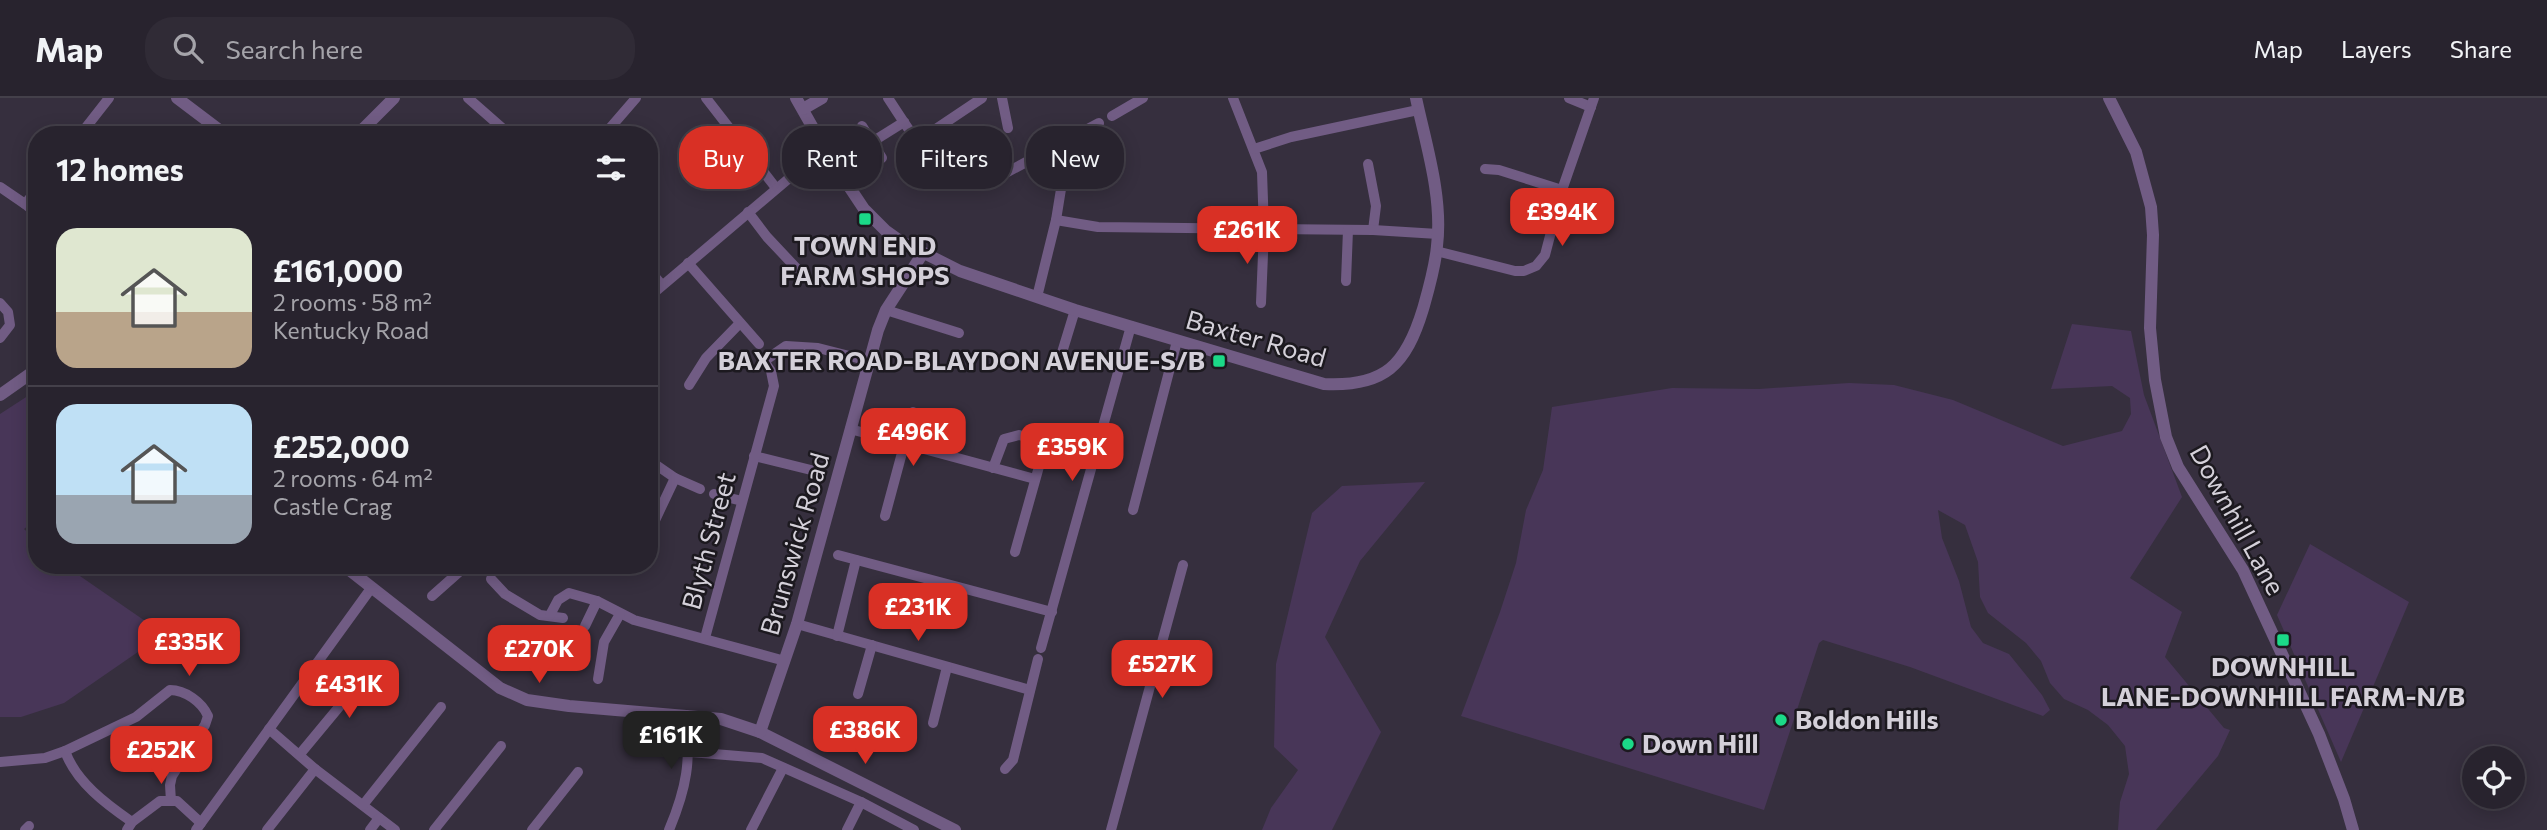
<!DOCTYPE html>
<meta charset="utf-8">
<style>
body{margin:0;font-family:Commissioner,sans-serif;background:#302b36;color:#f1f3f6;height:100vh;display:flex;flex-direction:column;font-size:26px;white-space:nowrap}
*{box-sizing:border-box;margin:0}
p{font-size:23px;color:#a5a4aa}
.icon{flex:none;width:38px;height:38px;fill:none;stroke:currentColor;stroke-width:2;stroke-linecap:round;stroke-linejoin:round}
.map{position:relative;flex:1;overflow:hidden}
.sheet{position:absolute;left:28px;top:28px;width:630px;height:448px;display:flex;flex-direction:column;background:#28232e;border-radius:28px;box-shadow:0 4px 18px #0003,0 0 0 2px #44404a}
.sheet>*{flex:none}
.guide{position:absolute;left:679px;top:28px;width:665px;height:63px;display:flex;gap:14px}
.controls{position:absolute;left:2462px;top:648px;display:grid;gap:14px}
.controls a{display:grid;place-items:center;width:63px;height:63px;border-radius:50%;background:#28232e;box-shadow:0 4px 18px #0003,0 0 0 2px #44404a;font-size:35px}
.price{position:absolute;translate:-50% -60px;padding:0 16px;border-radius:14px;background:#d93025;color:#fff;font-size:23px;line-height:46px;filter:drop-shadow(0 2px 4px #0008)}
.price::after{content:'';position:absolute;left:50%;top:42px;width:21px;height:16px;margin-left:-10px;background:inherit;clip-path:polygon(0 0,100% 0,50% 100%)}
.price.on{background:#222;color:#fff}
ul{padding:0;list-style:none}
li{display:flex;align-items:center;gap:21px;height:175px;padding:0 28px}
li+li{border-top:2px solid #44404a}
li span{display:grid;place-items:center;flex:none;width:196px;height:140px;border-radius:21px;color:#555}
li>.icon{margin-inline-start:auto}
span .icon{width:84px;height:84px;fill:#fffc;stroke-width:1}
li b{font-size:30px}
h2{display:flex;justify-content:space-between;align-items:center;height:84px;padding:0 28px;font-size:30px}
.pill{padding:0 24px;border-radius:28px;background:#28232e;box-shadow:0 4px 18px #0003,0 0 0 2px #44404a;font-size:24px;line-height:63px}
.pill.on{background:#d93025;color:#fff}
header{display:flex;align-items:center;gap:42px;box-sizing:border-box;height:98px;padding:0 35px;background:#28232e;border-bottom:2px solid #44404a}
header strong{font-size:33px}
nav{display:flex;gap:38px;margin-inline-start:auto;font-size:24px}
.search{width:490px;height:63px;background:#302b36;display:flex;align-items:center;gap:18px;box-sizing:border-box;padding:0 24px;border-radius:28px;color:#a5a4aa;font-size:26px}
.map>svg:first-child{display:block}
.green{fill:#483658}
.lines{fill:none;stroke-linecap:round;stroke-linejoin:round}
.minor{stroke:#715c84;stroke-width:10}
.tertiary{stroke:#715c84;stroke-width:12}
.poi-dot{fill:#1bd988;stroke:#1c191f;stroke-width:2.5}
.labels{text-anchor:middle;stroke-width:5;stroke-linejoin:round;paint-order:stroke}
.poi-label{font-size:26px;font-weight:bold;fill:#d4d0d9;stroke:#1c191f}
.street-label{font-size:26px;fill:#d4d0d9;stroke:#1c191f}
</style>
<header>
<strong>Map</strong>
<div class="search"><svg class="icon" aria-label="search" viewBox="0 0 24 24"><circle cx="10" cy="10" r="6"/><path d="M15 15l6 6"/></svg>Search here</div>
<nav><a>Map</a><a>Layers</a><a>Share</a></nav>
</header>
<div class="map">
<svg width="2547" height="732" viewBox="0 0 2547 732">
<rect width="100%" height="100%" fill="#362f3e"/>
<g class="green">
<polygon points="2072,226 2131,233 2144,297 2182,399 2130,480 2182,514 2165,559 2224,630 2230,632 2218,658 2156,732 2118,732 2120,704 2129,676 2125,648 2108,627 2088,612 2064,601 2050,585 2041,563 2026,545 1988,515 1980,499 1978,464 1965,427 1938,412 1942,440 1959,483 1971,529 1983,545 2009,556 2042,597 2050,612 2043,618 1910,569 1823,542 1819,545 1764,712 1461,618 1500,514 1516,465 1526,412 1543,372 1552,309 1672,290 1759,291 1849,285 1894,287 1953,302 2063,348 2122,333 2131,316 2130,300 2112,288 2051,291"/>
<polygon points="37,292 37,421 24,431 37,443 37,467 64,467 164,536 64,605 21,619 0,619 0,316"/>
<polygon points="1425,384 1360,463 1325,539 1381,634 1332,732 1262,732 1271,710 1298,672 1274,649 1276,566 1312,415 1342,388"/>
<polygon points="2310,446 2409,504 2341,664 2277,517"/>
</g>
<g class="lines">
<g class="minor">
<polyline points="468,0 510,37"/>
<polyline points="706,0 776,90"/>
<path d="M888,0C916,42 942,93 1002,77L1099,25"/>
<polyline points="1002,0 1008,30"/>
<polyline points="1233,0 1262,74 1264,132 1261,205"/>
<polyline points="1569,0 1591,9"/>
<polyline points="1112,18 1143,0"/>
<polyline points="862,28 882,60"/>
<polyline points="80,37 109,0"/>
<polyline points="604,37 636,0"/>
<polyline points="918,43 982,0"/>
<polyline points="872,44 904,24"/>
<polyline points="1254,51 1291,39 1418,12"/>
<polyline points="1368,66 1376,108 1373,132"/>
<polyline points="1485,71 1499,72 1562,92"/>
<polyline points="0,89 25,106 37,91"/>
<polyline points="25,106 37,116"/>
<polyline points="748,114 767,139 799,173"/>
<polyline points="1056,122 1098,129 1373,132 1438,136"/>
<polyline points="1436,153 1515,173 1524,173 1536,168 1545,157 1562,92 1594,0"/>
<polyline points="688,165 759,246"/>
<polyline points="649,172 662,187"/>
<polyline points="1346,183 1348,132"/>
<polyline points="649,199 793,77 830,60"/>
<polyline points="1037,199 1056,122 1062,85 1044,54"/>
<polyline points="0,205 8,214 10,227 0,240"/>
<polyline points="886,212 959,235"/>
<polyline points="1060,261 1075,212"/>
<polyline points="689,287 706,260 740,225"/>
<polyline points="850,331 1035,381"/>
<polyline points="754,358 811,372"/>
<polyline points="649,362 675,380 700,391"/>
<polyline points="993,370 1004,341 1019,337 1038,342 1042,358 1015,454"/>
<polyline points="714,396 742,403"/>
<polyline points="1133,412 1177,243"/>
<polyline points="885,418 913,314"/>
<polyline points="649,435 675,380"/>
<polyline points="838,457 1052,514"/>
<polyline points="476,467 478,470"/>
<polyline points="491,481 505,496 540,517 563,520"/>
<polyline points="432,498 467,467"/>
<polyline points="550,517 558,502 569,495 597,503 634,522 785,563"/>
<polyline points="797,526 1030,592"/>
<polyline points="585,528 597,503"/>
<polyline points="837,538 856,462"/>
<polyline points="705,540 774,288 771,273 764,263 786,248 818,250 869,263"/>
<polyline points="1041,550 1131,228"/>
<polyline points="598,581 604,544 620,516"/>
<polyline points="858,596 872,547"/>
<polyline points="933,625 947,569"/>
<polyline points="269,631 315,671 395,732"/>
<path d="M65,653L136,619L170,592C185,592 202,604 208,618L205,627L172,678L170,687L171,703"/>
<polyline points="690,654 762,660 861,704 914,732"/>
<polyline points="300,656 373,568"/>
<path d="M0,664L45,660L65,653C76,684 106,706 132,724"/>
<polyline points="1005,671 1013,662 1038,561"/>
<polyline points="363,707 441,609"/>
<polyline points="25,732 29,728"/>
<polyline points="127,732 132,724 160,703 177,703 201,725"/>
<polyline points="196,732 372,489"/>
<polyline points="267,732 315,671"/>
<polyline points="370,732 379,720"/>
<polyline points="434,732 501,648"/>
<polyline points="532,732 578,674"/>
<path d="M669,732C687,689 691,663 686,617"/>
<polyline points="751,732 783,670"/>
<polyline points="847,732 861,704"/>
<polyline points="1111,732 1183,467"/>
</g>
<g class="tertiary">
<polyline points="177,0 226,37"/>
<path d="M796,0L830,60L864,111L886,133L900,143L960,173L1075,212L1324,286C1385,289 1406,267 1423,211C1429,190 1435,170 1437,148C1443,99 1426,47 1416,0"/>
<polyline points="2109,0 2136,54 2151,109 2153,137 2150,230 2155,282 2166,339 2178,369 2243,472 2319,636 2344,701 2353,732"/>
<polyline points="803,11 822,0"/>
<polyline points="357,37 394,0"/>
<polyline points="0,297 37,271"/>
<polyline points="343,467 500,590 527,602 569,608 721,621 760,634 955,732"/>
<polyline points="760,634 797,526 878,232 886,212 923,155"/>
</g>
</g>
<g class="poi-dot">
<rect x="858" y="114" width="14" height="14" rx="3.5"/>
<rect x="1212" y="256" width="14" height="14" rx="3.5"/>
<rect x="2276" y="535" width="14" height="14" rx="3.5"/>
<circle cx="1781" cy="622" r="7"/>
<circle cx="1628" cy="646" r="7"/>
</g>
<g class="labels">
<g class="poi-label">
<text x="865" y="157">TOWN END<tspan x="865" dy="30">FARM SHOPS</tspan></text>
<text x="1205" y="272" text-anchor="end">BAXTER ROAD-BLAYDON AVENUE-S/B</text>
<text x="2283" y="578">DOWNHILL<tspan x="2283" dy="30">LANE-DOWNHILL FARM-N/B</tspan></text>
<text x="1795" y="631" text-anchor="start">Boldon Hills</text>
<text x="1642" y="655" text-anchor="start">Down Hill</text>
</g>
<g class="street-label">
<text transform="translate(1256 241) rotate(16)" y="9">Baxter Road</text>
<text transform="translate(2237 422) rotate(61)" y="9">Downhill Lane</text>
<text transform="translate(709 443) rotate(-75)" y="9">Blyth Street</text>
<text transform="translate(795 446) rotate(-74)" y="9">Brunswick Road</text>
</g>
</g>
</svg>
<div class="controls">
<a><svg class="icon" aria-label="locate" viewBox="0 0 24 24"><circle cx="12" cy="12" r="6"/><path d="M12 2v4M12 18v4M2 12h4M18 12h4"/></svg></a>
</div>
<b class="price" style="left:1562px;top:150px">£394K</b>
<b class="price" style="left:1247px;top:168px">£261K</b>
<b class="price" style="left:913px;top:370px">£496K</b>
<b class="price" style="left:1072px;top:385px">£359K</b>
<b class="price" style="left:918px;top:545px">£231K</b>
<b class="price" style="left:189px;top:580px">£335K</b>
<b class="price" style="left:539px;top:587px">£270K</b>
<b class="price" style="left:1162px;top:602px">£527K</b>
<b class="price" style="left:349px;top:622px">£431K</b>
<b class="price" style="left:865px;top:668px">£386K</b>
<b class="price on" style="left:671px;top:673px">£161K</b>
<b class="price" style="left:161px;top:688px">£252K</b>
<div class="guide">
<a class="pill on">Buy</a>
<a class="pill">Rent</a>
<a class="pill">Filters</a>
<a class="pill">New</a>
</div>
<section class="sheet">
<h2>12 homes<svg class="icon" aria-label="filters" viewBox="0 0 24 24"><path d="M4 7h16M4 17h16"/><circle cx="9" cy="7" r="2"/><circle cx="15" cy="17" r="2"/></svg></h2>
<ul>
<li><span style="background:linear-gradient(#dfe7d0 60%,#b9a48a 0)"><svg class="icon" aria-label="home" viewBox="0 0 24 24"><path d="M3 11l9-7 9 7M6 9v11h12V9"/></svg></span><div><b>£161,000</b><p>2 rooms · 58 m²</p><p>Kentucky Road</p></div></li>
<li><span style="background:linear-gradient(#bfe0f5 65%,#9aa5b1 0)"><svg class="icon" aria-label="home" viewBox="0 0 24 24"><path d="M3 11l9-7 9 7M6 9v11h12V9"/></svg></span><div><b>£252,000</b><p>2 rooms · 64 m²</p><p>Castle Crag</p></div></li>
</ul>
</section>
</div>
